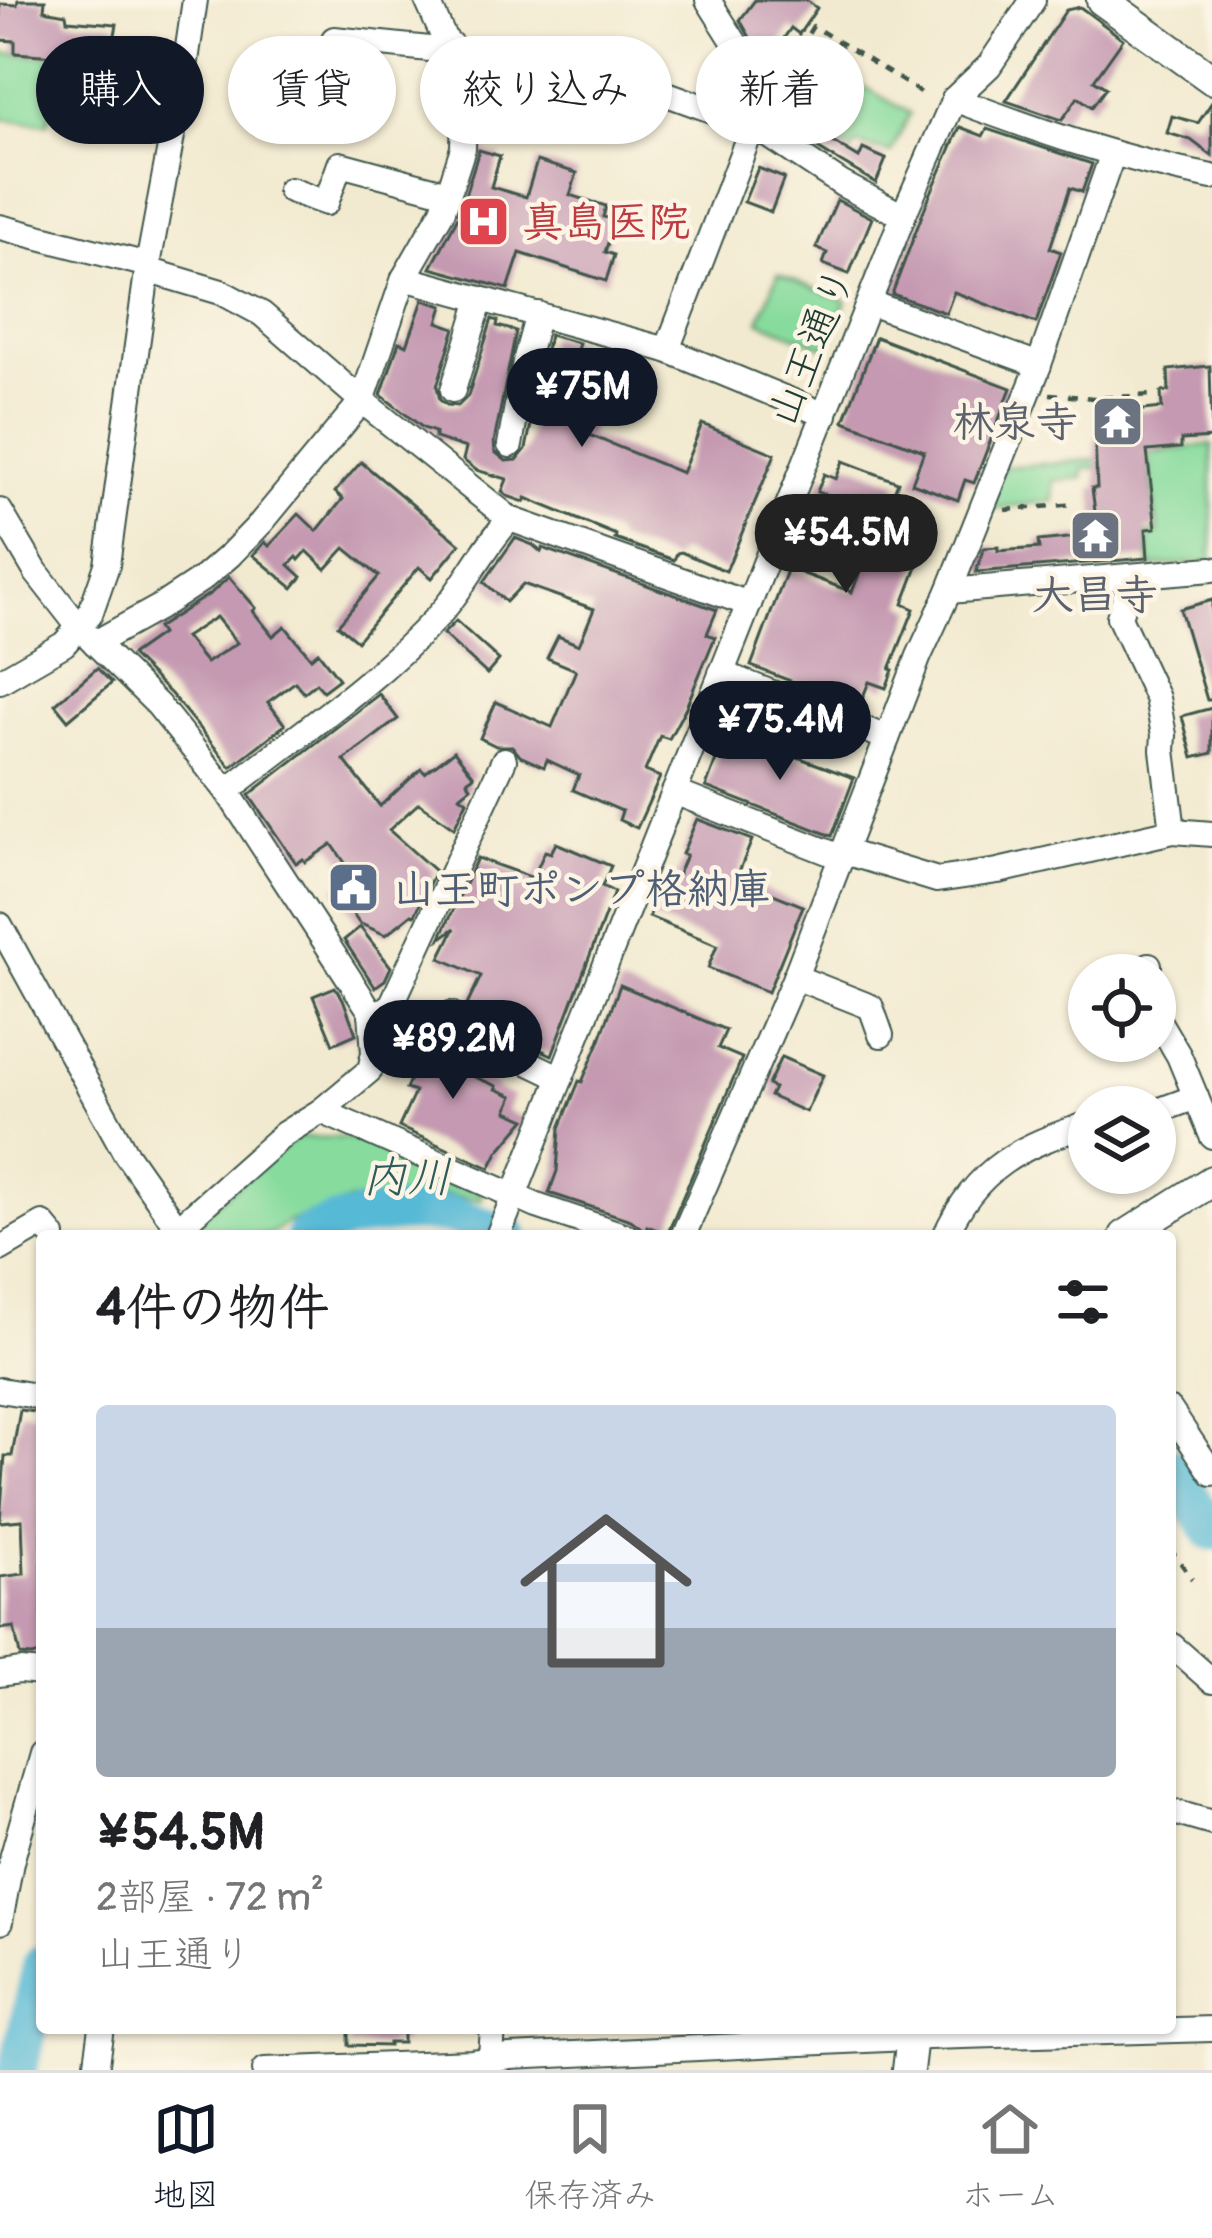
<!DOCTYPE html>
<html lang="ja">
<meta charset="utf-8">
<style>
body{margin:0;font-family:Pangolin,"Klee One",sans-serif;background:#f2f2f2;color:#202124;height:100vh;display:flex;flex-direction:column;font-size:45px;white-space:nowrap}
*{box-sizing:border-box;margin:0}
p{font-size:39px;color:#757577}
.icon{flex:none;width:66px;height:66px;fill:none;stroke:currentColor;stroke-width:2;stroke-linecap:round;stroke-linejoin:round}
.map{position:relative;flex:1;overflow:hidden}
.drawer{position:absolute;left:36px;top:1230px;width:1140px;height:804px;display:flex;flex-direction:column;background:#fff;border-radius:12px;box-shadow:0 3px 9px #0004}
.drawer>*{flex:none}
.guide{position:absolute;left:36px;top:36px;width:1140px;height:108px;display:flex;gap:24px}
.tools{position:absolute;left:1068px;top:954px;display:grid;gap:24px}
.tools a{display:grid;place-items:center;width:108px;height:108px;border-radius:50%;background:#fff;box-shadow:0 3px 9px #0004;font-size:60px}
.price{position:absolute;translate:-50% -102px;padding:0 27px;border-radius:42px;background:#111827;color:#fff;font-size:39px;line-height:78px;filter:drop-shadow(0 3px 6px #0008)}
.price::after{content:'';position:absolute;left:50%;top:72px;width:36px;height:27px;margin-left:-18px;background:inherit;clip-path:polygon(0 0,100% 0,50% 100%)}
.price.active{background:#222;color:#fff}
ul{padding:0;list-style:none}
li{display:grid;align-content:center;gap:24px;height:636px;padding:0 60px}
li+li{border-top:3px solid #e0e0e0}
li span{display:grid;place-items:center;height:372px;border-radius:12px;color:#555}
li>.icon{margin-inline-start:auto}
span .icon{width:216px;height:216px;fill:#fffc;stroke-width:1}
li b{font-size:51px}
h2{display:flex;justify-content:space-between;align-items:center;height:144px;padding:0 60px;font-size:51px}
.chip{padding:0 42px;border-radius:54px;background:#fff;box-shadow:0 3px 9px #0004;font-size:42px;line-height:108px}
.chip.active{background:#111827;color:#fff}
.tab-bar{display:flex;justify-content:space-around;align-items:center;height:168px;border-top:3px solid #e0e0e0;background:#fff;font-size:33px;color:#757577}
.tab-bar a{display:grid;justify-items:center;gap:6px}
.tab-bar .active{color:#111827}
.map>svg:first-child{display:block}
.green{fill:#87db9d;stroke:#538c68;stroke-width:3}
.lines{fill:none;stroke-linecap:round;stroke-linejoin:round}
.river{stroke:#57b9d6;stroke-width:39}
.building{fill:#c499b1;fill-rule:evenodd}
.minor-casing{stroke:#3f574b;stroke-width:28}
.major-casing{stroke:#3f574b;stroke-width:34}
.path{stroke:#3f574b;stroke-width:4.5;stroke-dasharray:9 9;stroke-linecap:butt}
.minor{stroke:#fff;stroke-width:24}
.major{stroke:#fff;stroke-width:30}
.labels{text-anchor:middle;stroke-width:9;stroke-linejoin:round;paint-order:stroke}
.health-label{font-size:42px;font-weight:bold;fill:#be3a42;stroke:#fcf5e5;text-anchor:start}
.street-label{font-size:42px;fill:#1f3d34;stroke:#fcf5e5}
.worship-label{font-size:42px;font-weight:bold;fill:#5b616d;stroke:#fcf5e5;text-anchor:end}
.service-label{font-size:42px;font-weight:bold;fill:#4e5e75;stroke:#fcf5e5;text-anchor:start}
.water-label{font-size:45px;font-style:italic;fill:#2d5c5c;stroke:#fcf5e5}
</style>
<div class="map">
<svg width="1212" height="2070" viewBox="0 0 1212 2070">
<rect width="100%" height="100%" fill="#fcf5e5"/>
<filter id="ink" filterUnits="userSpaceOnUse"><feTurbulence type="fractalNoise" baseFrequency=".00833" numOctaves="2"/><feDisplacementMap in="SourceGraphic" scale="24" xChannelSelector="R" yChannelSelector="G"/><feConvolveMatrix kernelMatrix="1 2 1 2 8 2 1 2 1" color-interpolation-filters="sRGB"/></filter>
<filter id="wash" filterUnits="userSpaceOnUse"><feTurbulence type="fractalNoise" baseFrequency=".004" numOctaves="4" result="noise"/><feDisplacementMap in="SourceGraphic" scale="48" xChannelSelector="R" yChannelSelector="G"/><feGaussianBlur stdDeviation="2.7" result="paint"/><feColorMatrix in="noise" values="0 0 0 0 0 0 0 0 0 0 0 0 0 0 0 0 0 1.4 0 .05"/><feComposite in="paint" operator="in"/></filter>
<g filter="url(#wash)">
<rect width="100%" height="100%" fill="#f2ead0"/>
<g class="green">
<polygon points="0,53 67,57 103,99 98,115 54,106 47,124 0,119"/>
<polygon points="854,81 910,113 891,153 857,144 852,151 821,131"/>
<polygon points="778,274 846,301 826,348 759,321"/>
<polygon points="1212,444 1212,561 1150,567 1148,534 1158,532 1149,461 1083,469 1083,478 1053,481 1054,501 996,508 989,504 1003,467 1121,458"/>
<polygon points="297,1137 358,1138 427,1168 445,1183 483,1193 481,1200 440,1194 439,1198 383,1197 346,1202 288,1222 268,1236 175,1236"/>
</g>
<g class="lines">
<g class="river">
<path d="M305,1236C338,1217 408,1210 446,1215C467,1218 489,1229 509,1236"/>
<polyline points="1170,1466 1212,1531"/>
<polyline points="18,2070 42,1964"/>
</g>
</g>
<g id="blocks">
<g class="building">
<polygon points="18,0 45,0 44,10 66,14 67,20 117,24 103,99 65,93 67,57 15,53 15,41 0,40 0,4 17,5"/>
<polygon points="755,0 806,0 817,8 799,34 791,28 772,55 751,39 740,20"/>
<polygon points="1080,7 1123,39 1094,80 1106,88 1092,107 1078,97 1062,120 1006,101 1066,10"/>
<polygon points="798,82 836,107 816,138 777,113"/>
<polygon points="1212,102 1212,156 1191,140 1167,133 1172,116 1198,123"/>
<polygon points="960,127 983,136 987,129 1092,164 1082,192 1070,188 1050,248 1061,252 1036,323 954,292 946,313 892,294 927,202"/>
<polygon points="821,135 859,158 863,149 886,159 876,183 814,146"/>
<polygon points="479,150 500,156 491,187 526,197 537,161 577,173 570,195 606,206 603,217 615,220 605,252 614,255 606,281 520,253 508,289 431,268 459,215"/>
<polygon points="758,168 784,178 771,212 744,202"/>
<polygon points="837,200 872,218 849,274 823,264 827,253 816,248"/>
<polygon points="423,300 443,306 438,322 455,328 437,386 440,400 447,405 458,406 468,396 492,319 498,321 497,326 516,331 494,442 495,452 506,461 517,460 526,449 549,335 579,343 562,403 613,385 618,402 600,408 589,435 682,473 702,424 775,454 726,571 681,552 677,553 674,560 615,539 616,535 526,498 524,502 507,496 502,492 507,479 476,470 463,460 466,448 435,438 435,432 423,428 381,395 399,342 407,345"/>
<polygon points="876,337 1011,388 974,483 965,480 958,500 912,483 924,451 844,421"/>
<polygon points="1210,366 1212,438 1181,440 1181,448 1147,451 1156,528 1146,529 1148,558 976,572 984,548 998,547 998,551 1039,548 1038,541 1098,535 1092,488 1097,488 1095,438 1111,438 1110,419 1135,417 1134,411 1162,408 1161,392 1169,391 1168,370"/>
<polygon points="843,461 898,482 883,521 928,538 903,604 914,609 890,669 893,670 886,688 869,682 858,709 838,701 838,699 751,666 788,568 852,592 865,559 811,536 827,495 817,492 824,474 836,479"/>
<polygon points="361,462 460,544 432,578 419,567 357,641 338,625 379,576 345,548 326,569 307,551 299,560 297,557 289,565 302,577 293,588 253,555 265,542 269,546 299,514 317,531 343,499 335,492"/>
<polygon points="515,538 533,545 541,552 543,548 717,610 707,634 715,637 686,707 669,739 660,736 645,771 660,777 637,828 619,820 622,811 573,790 579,775 547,760 544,767 520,756 512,746 496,746 480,738 496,702 552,727 576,670 547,658 558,636 579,645 594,609 523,584 506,602 484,582"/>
<path d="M229,577L256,608L253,611L273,636L285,626L311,658L318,652L339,679L323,691L316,683L304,693L295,682L268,702L285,725L231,767L171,694L131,655L161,634L157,628L211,593ZM216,617L237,643L206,663L185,637Z"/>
<polygon points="1212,600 1212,700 1207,700 1180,609"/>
<polygon points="456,621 499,660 487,674 443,634"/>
<polygon points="97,668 112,683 68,720 55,704"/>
<polygon points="379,694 398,719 344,760 380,806 421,769 425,773 454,751 474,776 467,781 471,787 460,796 467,801 454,828 419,803 389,830 435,871 415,915 412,914 386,935 359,923 335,888 354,876 332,844 305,862 303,859 296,863 249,795"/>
<polygon points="1212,708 1212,753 1193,758 1182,716"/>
<polygon points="727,731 854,778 832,836 706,787"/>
<polygon points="697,819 752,840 736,879 803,906 768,992 708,968 717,945 649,917 656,901 665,905 686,855 682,854"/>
<polygon points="556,843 611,866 602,886 614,892 552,1055 489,1025 488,1016 467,1005 481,976 440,958 455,928 440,939 477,858 533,878 545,851 551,853"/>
<polygon points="360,927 391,967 385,980 375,987 344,940"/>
<polygon points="620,985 726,1030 718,1048 742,1058 667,1234 647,1226 645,1231 631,1220 549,1193 557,1171 560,1128 579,1081 582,1082 599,1042"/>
<polygon points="335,987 343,999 356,1034 333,1044 313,996"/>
<polygon points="403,1022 441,1037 433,1060 497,1086 496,1089 513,1096 507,1111 526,1119 498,1152 490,1168 399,1127 415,1092 406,1089 414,1070 393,1061 400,1042 395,1040"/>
<polygon points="781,1057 823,1075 806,1112 770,1096 774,1088 768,1085"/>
<polygon points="20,1410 42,1413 42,1653 32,1656 20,1655 14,1627 0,1629 0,1577 24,1574 22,1520 0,1522 5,1456 12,1456"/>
<polygon points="349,2028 403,2028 403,2043 389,2043 389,2046 349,2045"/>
</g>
</g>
</g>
<g filter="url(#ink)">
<use href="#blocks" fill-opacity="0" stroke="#3f574b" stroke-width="3"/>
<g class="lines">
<defs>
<g id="minor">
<polyline points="708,0 735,43"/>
<polyline points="334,39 458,52 542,64 631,81 753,125 842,184 903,216"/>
<path d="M954,99C1038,131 1123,160 1212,177"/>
<polyline points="290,190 326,203 340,164 448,193"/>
<polyline points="0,227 148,265"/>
<polyline points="147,270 221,292 262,314 362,401 510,519 749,604"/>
<polyline points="404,278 667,350 825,415"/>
<polyline points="870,303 1039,365"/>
<polyline points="667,350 753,125"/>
<polyline points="453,390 481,299"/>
<polyline points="510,445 525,362 538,314"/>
<polyline points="0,511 36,572 79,627 158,705 227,791 371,1012 374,1053 370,1070 321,1111 284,1134 169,1236"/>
<polyline points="1132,576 1119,617 1157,698 1164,735 1163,750 1173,831"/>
<polyline points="949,591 1212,569"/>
<polyline points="95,643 158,608 202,579 230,555 261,523 362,401 404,278 443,210 463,148 465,72 458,52 444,38 427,0"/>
<polyline points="721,673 887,738"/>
<polyline points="0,681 64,644 90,614 107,565 148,265 186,61 195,0"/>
<path d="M227,791C298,735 375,683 437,617C465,588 481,549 510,519"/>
<polyline points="674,792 843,858"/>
<polyline points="845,852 937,880 998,871 1173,831 1212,834"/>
<polyline points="0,925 126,1154 177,1227"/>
<polyline points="1145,975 1149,965"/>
<polyline points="795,977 871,1007 881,1035"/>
<polyline points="371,1014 390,1008 504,760"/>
<polyline points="451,1014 473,1028 476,1037 561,1078"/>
<polyline points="1155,1015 1179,1056 1212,1136"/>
<polyline points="321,1111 537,1206 626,1236"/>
<polyline points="1155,1112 1196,1097"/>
<polyline points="498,1236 903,216 954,99 989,66 1033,0"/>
<polyline points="683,1236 795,977 919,656 949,591 1036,373 1113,153"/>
<path d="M945,1236C976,1167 1021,1146 1089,1124"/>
<polyline points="0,1249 43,1224 53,1236"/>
<polyline points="0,1390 42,1397"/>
<polyline points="1170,1410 1212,1473"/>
<polyline points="1170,1644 1212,1681"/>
<polyline points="0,1674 20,1671 42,1673"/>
<polyline points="1170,1811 1212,1823"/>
<polyline points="0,1922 11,1862 42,1753"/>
<polyline points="96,2070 102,2028"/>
<polyline points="265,2070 472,2062 510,2057 929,2037 1212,2029"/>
<polyline points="490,2070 493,2028"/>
</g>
<g id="major">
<polyline points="1102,0 1212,79"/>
<polyline points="1125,1236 1212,1181"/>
<polyline points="908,2070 913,2028"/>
</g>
</defs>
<use href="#minor" class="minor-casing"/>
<use href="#major" class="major-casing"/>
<g class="path">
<polyline points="729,63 735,89 741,96"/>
<polyline points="819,83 789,65 813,26 928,97"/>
<polyline points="817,88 844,46"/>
<polyline points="763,106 789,65"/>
<polyline points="1050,394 1093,398 1154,395"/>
<polyline points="1005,510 1075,504"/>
<polyline points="1170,1548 1192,1579"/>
</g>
<use href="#minor" class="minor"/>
<use href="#major" class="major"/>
</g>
</g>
<defs>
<symbol id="hospital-square" viewBox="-11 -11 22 22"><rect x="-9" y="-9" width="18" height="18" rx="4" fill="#e0444e" stroke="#fcf5e5"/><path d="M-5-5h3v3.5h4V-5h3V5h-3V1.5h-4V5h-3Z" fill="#fff"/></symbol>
<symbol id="temple-square" viewBox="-11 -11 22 22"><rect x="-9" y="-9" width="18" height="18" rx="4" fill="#6b7280" stroke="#fcf5e5"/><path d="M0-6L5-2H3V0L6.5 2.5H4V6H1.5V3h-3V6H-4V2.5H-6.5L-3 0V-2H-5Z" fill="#fff"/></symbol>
<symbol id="civic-square" viewBox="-11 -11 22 22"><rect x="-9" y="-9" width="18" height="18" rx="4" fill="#5c6f8a" stroke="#fcf5e5"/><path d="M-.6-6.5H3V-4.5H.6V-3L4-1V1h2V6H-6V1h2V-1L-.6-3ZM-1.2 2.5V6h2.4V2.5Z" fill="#fff"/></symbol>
</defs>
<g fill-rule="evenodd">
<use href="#hospital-square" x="454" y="192" width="59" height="59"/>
<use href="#temple-square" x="1088" y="392" width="59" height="59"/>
<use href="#temple-square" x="1066" y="506" width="59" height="59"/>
<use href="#civic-square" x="324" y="858" width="59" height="59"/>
</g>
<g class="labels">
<g class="health-label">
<text x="522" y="236">真島医院</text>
</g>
<g class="street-label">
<text transform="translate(810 346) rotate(-68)" y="15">山王通り</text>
</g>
<g class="worship-label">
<text x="1078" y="436">林泉寺</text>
<text x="1095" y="609" text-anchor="middle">大昌寺</text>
</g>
<g class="service-label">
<text x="393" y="903">山王町ポンプ格納庫</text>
</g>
<g class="water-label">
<text x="407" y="1192">内川</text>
</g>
</g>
</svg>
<div class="tools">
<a><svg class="icon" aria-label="locate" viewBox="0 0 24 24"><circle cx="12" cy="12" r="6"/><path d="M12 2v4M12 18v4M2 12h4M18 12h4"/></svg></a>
<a><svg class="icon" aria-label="layers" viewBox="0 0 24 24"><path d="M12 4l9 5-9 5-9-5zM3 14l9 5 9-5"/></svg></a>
</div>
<b class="price" style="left:582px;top:450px">¥75M</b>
<b class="price active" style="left:846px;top:596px">¥54.5M</b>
<b class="price" style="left:780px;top:783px">¥75.4M</b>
<b class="price" style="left:453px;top:1102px">¥89.2M</b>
<div class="guide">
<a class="chip active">購入</a>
<a class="chip">賃貸</a>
<a class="chip">絞り込み</a>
<a class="chip">新着</a>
</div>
<section class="drawer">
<h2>4件の物件<svg class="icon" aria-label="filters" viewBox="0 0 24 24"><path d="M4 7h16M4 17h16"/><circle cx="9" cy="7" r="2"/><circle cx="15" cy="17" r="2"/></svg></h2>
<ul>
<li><span style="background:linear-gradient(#c9d6e8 60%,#9aa5b1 0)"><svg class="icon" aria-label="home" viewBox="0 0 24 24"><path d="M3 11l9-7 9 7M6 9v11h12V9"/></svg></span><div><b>¥54.5M</b><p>2部屋 · 72 m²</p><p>山王通り</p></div></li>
</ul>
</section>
</div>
<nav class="tab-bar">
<a class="active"><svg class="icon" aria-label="map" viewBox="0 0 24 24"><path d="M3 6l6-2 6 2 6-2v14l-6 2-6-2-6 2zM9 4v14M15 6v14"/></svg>地図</a>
<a><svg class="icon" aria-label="saved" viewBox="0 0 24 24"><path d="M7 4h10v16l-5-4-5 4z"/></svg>保存済み</a>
<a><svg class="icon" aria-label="home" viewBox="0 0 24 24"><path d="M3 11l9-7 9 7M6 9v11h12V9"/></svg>ホーム</a>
</nav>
